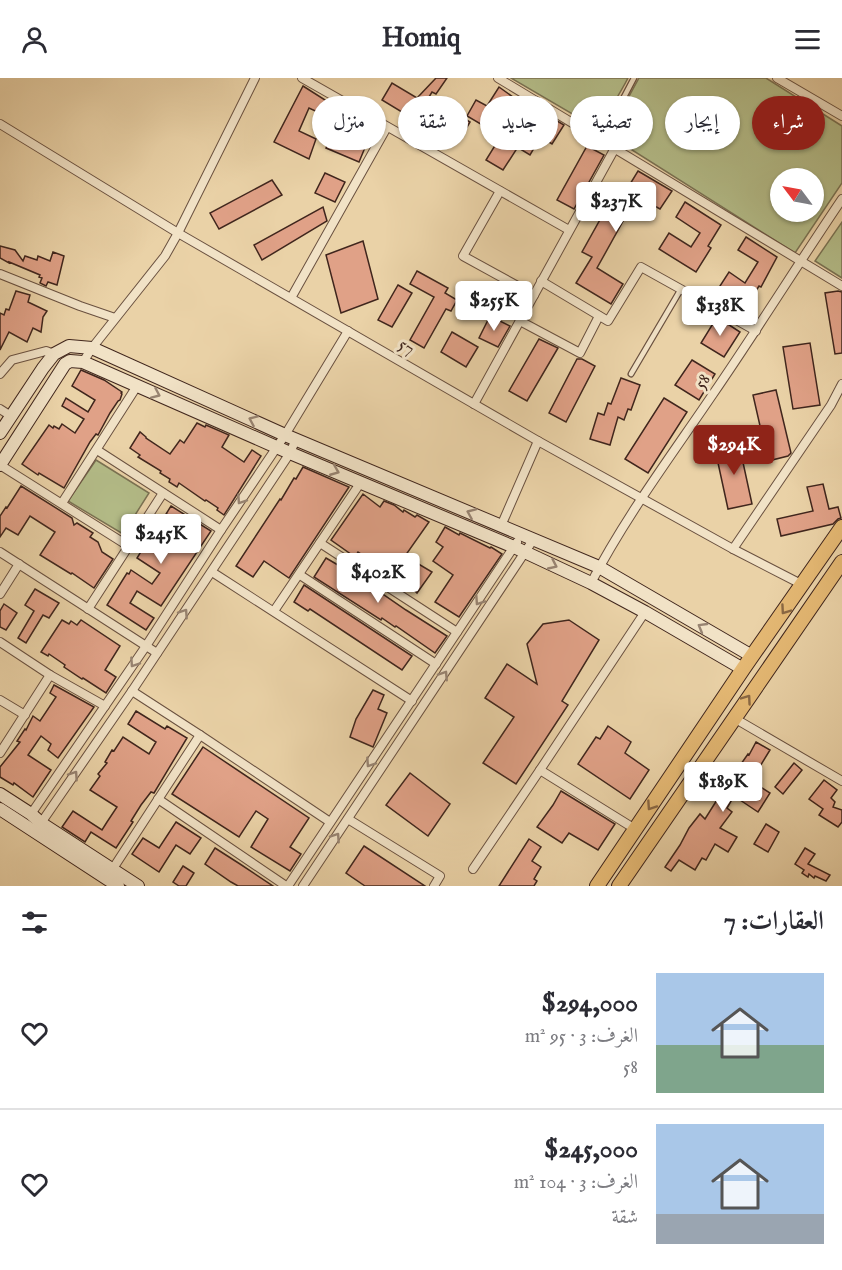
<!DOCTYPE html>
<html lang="ar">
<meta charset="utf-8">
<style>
body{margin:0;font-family:"IM FELL English",Amiri,serif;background:#f7f7f7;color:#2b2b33;direction:rtl;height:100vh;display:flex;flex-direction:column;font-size:22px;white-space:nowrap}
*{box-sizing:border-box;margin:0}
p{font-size:20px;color:#7c7c81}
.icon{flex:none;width:33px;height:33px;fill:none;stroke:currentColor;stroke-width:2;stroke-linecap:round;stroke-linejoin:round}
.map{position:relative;height:808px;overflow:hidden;direction:ltr}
.panel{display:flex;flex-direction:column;background:#fff;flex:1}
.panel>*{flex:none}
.banner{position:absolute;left:18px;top:18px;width:807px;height:54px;direction:rtl;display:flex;gap:12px}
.needle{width:39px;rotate:302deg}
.buttons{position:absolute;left:770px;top:90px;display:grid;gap:12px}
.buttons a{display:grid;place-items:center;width:54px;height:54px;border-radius:50%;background:#fff;box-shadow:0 2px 4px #0004;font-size:30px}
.price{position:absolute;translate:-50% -51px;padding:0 14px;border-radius:6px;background:#fff;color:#222;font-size:20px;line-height:39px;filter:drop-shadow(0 2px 3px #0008)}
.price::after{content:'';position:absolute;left:50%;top:36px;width:18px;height:14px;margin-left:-9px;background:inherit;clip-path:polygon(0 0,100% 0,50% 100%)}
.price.selected{background:#8f2418;color:#fff}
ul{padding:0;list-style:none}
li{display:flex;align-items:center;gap:18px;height:150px;padding:0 18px}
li+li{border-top:2px solid #e1e1e2}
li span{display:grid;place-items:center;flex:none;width:168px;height:120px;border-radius:0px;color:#555}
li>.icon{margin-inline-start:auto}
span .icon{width:72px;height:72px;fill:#fffc;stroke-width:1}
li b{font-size:26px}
h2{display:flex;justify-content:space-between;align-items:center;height:72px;padding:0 18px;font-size:26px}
.pill{padding:0 21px;border-radius:27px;background:#fff;box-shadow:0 2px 4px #0004;font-size:21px;line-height:54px}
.pill.selected{background:#8f2418;color:#fff}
header{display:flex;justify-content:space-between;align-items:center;height:78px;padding:0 18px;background:#fff;font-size:27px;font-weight:700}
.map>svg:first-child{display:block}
.green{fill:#b4bd89;stroke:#7a7253;stroke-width:1.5;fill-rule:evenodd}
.building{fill:#e0a187;stroke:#40261d;stroke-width:1.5}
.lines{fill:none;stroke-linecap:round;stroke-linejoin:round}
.lane-casing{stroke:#6a5140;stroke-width:7}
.street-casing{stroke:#6a5140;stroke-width:10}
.secondary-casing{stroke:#40261d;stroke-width:14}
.primary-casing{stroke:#40261d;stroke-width:16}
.lane{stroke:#f1e2c6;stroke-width:4.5}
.street{stroke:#f1e2c6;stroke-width:8}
.secondary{stroke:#f1e2c6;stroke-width:12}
.primary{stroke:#e5b974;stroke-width:14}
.oneway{stroke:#988472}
.oneway2{stroke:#8a6844}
.labels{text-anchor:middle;stroke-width:6;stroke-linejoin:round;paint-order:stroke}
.street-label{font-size:18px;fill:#40261d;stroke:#f1e2c6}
</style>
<header><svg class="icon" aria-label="menu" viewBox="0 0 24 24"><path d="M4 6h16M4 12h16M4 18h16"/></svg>Homiq<svg class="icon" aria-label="person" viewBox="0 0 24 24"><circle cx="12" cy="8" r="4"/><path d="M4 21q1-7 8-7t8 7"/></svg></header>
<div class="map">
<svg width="842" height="808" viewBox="0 0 842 808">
<rect width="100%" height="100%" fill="#ead2a7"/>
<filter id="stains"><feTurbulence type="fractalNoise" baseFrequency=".00333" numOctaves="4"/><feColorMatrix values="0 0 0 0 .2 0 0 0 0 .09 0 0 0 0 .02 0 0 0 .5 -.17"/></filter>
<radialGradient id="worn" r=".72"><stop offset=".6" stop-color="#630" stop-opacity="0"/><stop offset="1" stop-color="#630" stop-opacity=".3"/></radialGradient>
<g class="green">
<path d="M511,0H628C619,18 608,33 598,51Z"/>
<path d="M639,0H766L842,48V105L795,175L610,58V56L604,52L628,20ZM780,100H813V134H780Z"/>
<polygon points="842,144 842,200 815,183"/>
<polygon points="96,382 149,415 123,456 68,423"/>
</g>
<g class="building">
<polygon points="436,0 447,0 436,16 432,14 415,42 382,22 392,5 417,20"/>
<polygon points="303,8 333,27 331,31 374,48 359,84 326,70 337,43 309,30 299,53 316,61 309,81 274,64"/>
<polygon points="499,9 517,22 507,37 494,30 484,48 467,38 476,22 487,28"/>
<polygon points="452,33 470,44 459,63 441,52"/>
<polygon points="547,37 564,47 552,66 536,56"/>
<polygon points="522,49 540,60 530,77 512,66"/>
<polygon points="499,61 516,72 503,92 486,82"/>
<polygon points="587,68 604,77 574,131 557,122"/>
<polygon points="638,93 672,113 660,131 637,118 597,190 623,206 611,226 576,205 592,179 582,174 602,138 600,137 615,111 624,116"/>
<polygon points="325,95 345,104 335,124 315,115"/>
<polygon points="272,102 282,117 219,151 210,135"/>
<polygon points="685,124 721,147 708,168 711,170 696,194 659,171 669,155 691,169 700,155 676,139"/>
<polygon points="323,129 327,143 262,182 254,167"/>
<polygon points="746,159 777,179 761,209 759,208 746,229 718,211 729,194 745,205 758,184 738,172"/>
<polygon points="363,163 378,221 341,235 326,177"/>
<polygon points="0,168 15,172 23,183 25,178 37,182 38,178 50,183 53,174 64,178 57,207 48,204 46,208 40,205 42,200 39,199 40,197 9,184 9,185 0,180"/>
<polygon points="417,193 448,210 445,215 457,222 451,233 446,231 424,270 410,262 434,219 410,206"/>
<polygon points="398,207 412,215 392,249 378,242"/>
<polygon points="16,213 30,217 28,224 47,233 43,239 41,254 33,250 27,264 9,254 0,272 0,235 4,237 6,231 9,232"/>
<polygon points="838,213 842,214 842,275 835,276 825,215"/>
<polygon points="490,238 510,248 498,269 479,260"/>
<polygon points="717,239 740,254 724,279 701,265"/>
<polygon points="452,254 478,269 466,289 441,274"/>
<polygon points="539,261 558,270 527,323 509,313"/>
<polygon points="810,265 820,327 793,331 783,269"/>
<polygon points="577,281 582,281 595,288 566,344 549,335"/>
<polygon points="692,282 715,296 699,322 675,307"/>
<polygon points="81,292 104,302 122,314 121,315 122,316 120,322 118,323 110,335 98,357 96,356 90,364 64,410 39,395 38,397 22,386 49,347 53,350 54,348 59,351 62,346 75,355 84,341 62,328 66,320 88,334 95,322 72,308"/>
<polygon points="621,300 640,307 631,332 628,331 624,342 618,339 610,367 590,361 598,335 604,337 608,325 611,326"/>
<polygon points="776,312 791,375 788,378 768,383 753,317"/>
<polygon points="664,320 687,334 648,395 625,381"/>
<polygon points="197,345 205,349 206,347 229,357 222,369 244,384 252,372 261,378 224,437 217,432 218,430 206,422 205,423 179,405 177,409 169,404 170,401 160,395 161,393 138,379 140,377 130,370 140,354 146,359 146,360 170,376 180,362 184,365"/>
<polygon points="739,366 752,426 728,431 715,371"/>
<polygon points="303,389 349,409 289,500 264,483 253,499 236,488 280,421 281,422 294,400 296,401"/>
<polygon points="823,406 829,431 838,429 841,440 838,441 833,446 781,458 777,441 813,433 807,409"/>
<polygon points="21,408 72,440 74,447 77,445 93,455 90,459 98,464 102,474 113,481 94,510 72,495 71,496 40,477 55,454 30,438 18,457 6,450 0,459 0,438 6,429 7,430"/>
<polygon points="363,416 380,429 384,423 394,427 403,434 404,432 415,439 417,437 429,444 405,478 432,494 417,515 406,504 393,495 379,488 358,474 355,479 331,462"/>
<polygon points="171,428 211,453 161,528 137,513 130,525 154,540 146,552 107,527 127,495 129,496 131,492 152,506 160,495 137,480 150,459 152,460 158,450 160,451 169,437 166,436"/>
<polygon points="445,449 459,457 460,455 490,470 491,469 502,476 459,539 435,524 453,497 433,483 443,469 436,464"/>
<polygon points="326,480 355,497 406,532 447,558 435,575 396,548 395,549 382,540 381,542 314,499"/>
<polygon points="304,507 412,578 402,592 310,531 308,533 294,524"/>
<polygon points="35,511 59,525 49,540 43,537 26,565 18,560 34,533 25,527"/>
<polygon points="4,526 17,535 6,552 0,549 0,533"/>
<polygon points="62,542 69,546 71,543 77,547 81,542 120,568 105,592 116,599 106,615 83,600 82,601 64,589 65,587 49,576 48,578 41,574"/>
<polygon points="569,542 599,562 562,623 568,627 516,706 483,685 514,639 485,620 507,586 537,606 527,566 543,546"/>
<polygon points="54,607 94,629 58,680 48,672 51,666 41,658 28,677 51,692 33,719 14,705 13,707 0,699 0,689 20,664 17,663 25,651 26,652 33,638 40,643 56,619 50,615"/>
<polygon points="373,612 384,617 378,631 387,635 373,669 350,659 356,641"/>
<polygon points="136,633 165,651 167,648 187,660 154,715 151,714 141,727 131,743 133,744 116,770 91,754 85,764 62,749 73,733 102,752 107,744 117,729 90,712 100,698 98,696 107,685 105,684 112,672 114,673 123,659 149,676 156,664 128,646"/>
<polygon points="608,648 631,664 625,675 649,692 630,721 578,686 596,659 600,661"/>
<polygon points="756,664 770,672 751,703 770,715 758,734 734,718 727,730 732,734 720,750 737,759 728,774 715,766 706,782 702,780 695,792 679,782 671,793 665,789 680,767 689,750 700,736 705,741 727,706 748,676 749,677"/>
<polygon points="203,669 309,740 290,769 301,776 290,793 251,769 268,741 256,733 239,759 172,716"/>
<polygon points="794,685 802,692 783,716 775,709"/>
<polygon points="410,695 450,726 428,758 386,727"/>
<polygon points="824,702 837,712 831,720 835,724 833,729 842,732 842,744 838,749 819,737 823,731 809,721"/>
<polygon points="561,713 615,746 598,772 569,755 562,765 537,749 553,727"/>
<polygon points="176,744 201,760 190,776 176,767 159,794 132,776 143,760 159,770"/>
<polygon points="766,746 779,754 768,774 754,766"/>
<polygon points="529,761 541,769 532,783 541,789 534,801 537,803 534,808 499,808"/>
<polygon points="364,768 425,808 365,808 346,795"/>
<polygon points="215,770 240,786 273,808 238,808 231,804 205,786"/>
<polygon points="805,770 815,776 808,786 830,797 826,803 815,798 814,800 809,796 808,799 802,795 804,792 795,786"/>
<polygon points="183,788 194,795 186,808 179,808 173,804"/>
</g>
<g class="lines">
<defs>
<g id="lane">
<polyline points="597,59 624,19 634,0"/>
<polyline points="631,296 681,211"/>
</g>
<g id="street">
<polyline points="302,0 569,152"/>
<polyline points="498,0 842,208"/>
<polyline points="777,0 842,38"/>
<polyline points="0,46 178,155 538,363 733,471 803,507"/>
<polyline points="500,113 463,178 534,217"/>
<polyline points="0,196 80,228 115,240"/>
<polyline points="541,203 608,243 641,189 756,253"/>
<polyline points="291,220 387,49"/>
<polyline points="520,243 580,275 599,238"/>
<polyline points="83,284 92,270 165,178 178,155 255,0"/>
<polyline points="0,296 12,282 46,273 54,276"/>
<polyline points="474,326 615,70"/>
<polyline points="0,331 11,338"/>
<polyline points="97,372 221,452"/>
<polyline points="0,387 130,469"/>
<polyline points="62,425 137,308"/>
<polyline points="501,448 538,363"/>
<polyline points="320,465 457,554"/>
<polyline points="733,471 831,327 842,306"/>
<polyline points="0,474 157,575"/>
<polyline points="212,494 412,623"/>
<polyline points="300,497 436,586"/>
<path d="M591,505C626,438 671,378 713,316C757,252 798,186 842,121"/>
<polyline points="0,516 19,486"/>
<polyline points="88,531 163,415"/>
<polyline points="274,533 361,404"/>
<polyline points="0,564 50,597 105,628"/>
<polyline points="132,613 200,657 330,744"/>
<polyline points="0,622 25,637"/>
<polyline points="734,640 842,703"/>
<polyline points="0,675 50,597"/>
<polyline points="540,692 635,751"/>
<polyline points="158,721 286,808"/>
<polyline points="31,736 146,568 221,452 285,357 348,253"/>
<polyline points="348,741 440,798 434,808"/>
<polyline points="41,745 132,613 290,375 296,361"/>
<polyline points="473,791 540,692 645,534"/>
<polyline points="112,792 200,657"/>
<polyline points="288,808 517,464"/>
<polyline points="303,808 533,462"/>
</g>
<g id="secondary">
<polyline points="0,355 43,290 54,276 69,268 92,270 285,357 599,489 752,578"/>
<polyline points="0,387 65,286 70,283 83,284 290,375 514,469 591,505 645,534 743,591"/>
<polyline points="0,716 31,736 41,745 138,808"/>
<polyline points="0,731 118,808"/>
</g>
<g id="primary">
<polyline points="597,808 743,591 842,449"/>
<polyline points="619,808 842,484"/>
</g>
</defs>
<use href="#lane" class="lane-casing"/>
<use href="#street" class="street-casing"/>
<use href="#secondary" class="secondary-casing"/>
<use href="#primary" class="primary-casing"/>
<use href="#lane" class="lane"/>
<use href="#street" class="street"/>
<use href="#secondary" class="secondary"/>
<use href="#primary" class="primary"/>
</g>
<defs><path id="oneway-chevron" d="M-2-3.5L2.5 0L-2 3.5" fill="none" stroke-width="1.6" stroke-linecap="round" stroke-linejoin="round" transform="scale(1.5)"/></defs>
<g class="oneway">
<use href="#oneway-chevron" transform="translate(156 316) rotate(24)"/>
<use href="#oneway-chevron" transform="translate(253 342) rotate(-156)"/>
<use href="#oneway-chevron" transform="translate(335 393) rotate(22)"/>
<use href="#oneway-chevron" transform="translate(241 422) rotate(124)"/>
<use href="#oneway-chevron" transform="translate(471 435) rotate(-157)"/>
<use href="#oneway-chevron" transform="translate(553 487) rotate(25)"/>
<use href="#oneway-chevron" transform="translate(479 523) rotate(124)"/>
<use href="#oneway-chevron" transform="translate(184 535) rotate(-56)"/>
<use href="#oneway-chevron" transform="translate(702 549) rotate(-150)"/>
<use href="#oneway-chevron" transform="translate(134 585) rotate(124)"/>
<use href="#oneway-chevron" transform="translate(444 597) rotate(-57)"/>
<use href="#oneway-chevron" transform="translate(370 685) rotate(124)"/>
<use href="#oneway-chevron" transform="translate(74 697) rotate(-56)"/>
<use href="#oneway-chevron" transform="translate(336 759) rotate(-56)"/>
</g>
<g class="oneway2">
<use href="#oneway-chevron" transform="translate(785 532) rotate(125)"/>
<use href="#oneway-chevron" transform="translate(747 621) rotate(-55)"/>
<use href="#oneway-chevron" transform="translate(651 728) rotate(124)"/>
</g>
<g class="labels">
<g class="street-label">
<text transform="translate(407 268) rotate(30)" y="6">57</text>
<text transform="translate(702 303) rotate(-56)" y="6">58</text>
</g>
</g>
<rect width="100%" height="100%" filter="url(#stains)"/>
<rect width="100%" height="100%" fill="url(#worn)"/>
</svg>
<div class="buttons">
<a><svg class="needle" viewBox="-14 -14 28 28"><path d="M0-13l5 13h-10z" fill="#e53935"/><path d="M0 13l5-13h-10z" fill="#7c7c81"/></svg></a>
</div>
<b class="price" style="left:616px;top:155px">$237K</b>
<b class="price" style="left:494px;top:254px">$255K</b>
<b class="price" style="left:720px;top:259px">$138K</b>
<b class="price selected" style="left:734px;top:398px">$294K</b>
<b class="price" style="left:161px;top:487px">$245K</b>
<b class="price" style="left:378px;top:526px">$402K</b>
<b class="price" style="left:723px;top:735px">$189K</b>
<div class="banner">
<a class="pill selected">شراء</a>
<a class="pill">إيجار</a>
<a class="pill">تصفية</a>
<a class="pill">جديد</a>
<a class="pill">شقة</a>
<a class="pill">منزل</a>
</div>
</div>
<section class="panel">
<h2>العقارات: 7<svg class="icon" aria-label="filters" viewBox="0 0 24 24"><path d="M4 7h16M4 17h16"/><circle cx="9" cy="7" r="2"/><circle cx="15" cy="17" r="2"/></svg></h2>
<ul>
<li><span style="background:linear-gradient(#a9c7e8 60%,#7fa58c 0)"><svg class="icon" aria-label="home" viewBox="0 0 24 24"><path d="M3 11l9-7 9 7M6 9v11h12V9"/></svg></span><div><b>$294,000</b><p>الغرف: 3 · 95 m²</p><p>58</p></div><svg class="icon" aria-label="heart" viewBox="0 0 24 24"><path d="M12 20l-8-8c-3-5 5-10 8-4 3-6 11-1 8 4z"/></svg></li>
<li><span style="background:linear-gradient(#a9c7e8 75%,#9aa5b1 0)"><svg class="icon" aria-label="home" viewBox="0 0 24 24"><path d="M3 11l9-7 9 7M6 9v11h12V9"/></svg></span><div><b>$245,000</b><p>الغرف: 3 · 104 m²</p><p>شقة</p></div><svg class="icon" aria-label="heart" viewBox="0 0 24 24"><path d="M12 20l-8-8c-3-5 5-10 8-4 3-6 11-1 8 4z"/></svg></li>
</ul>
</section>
